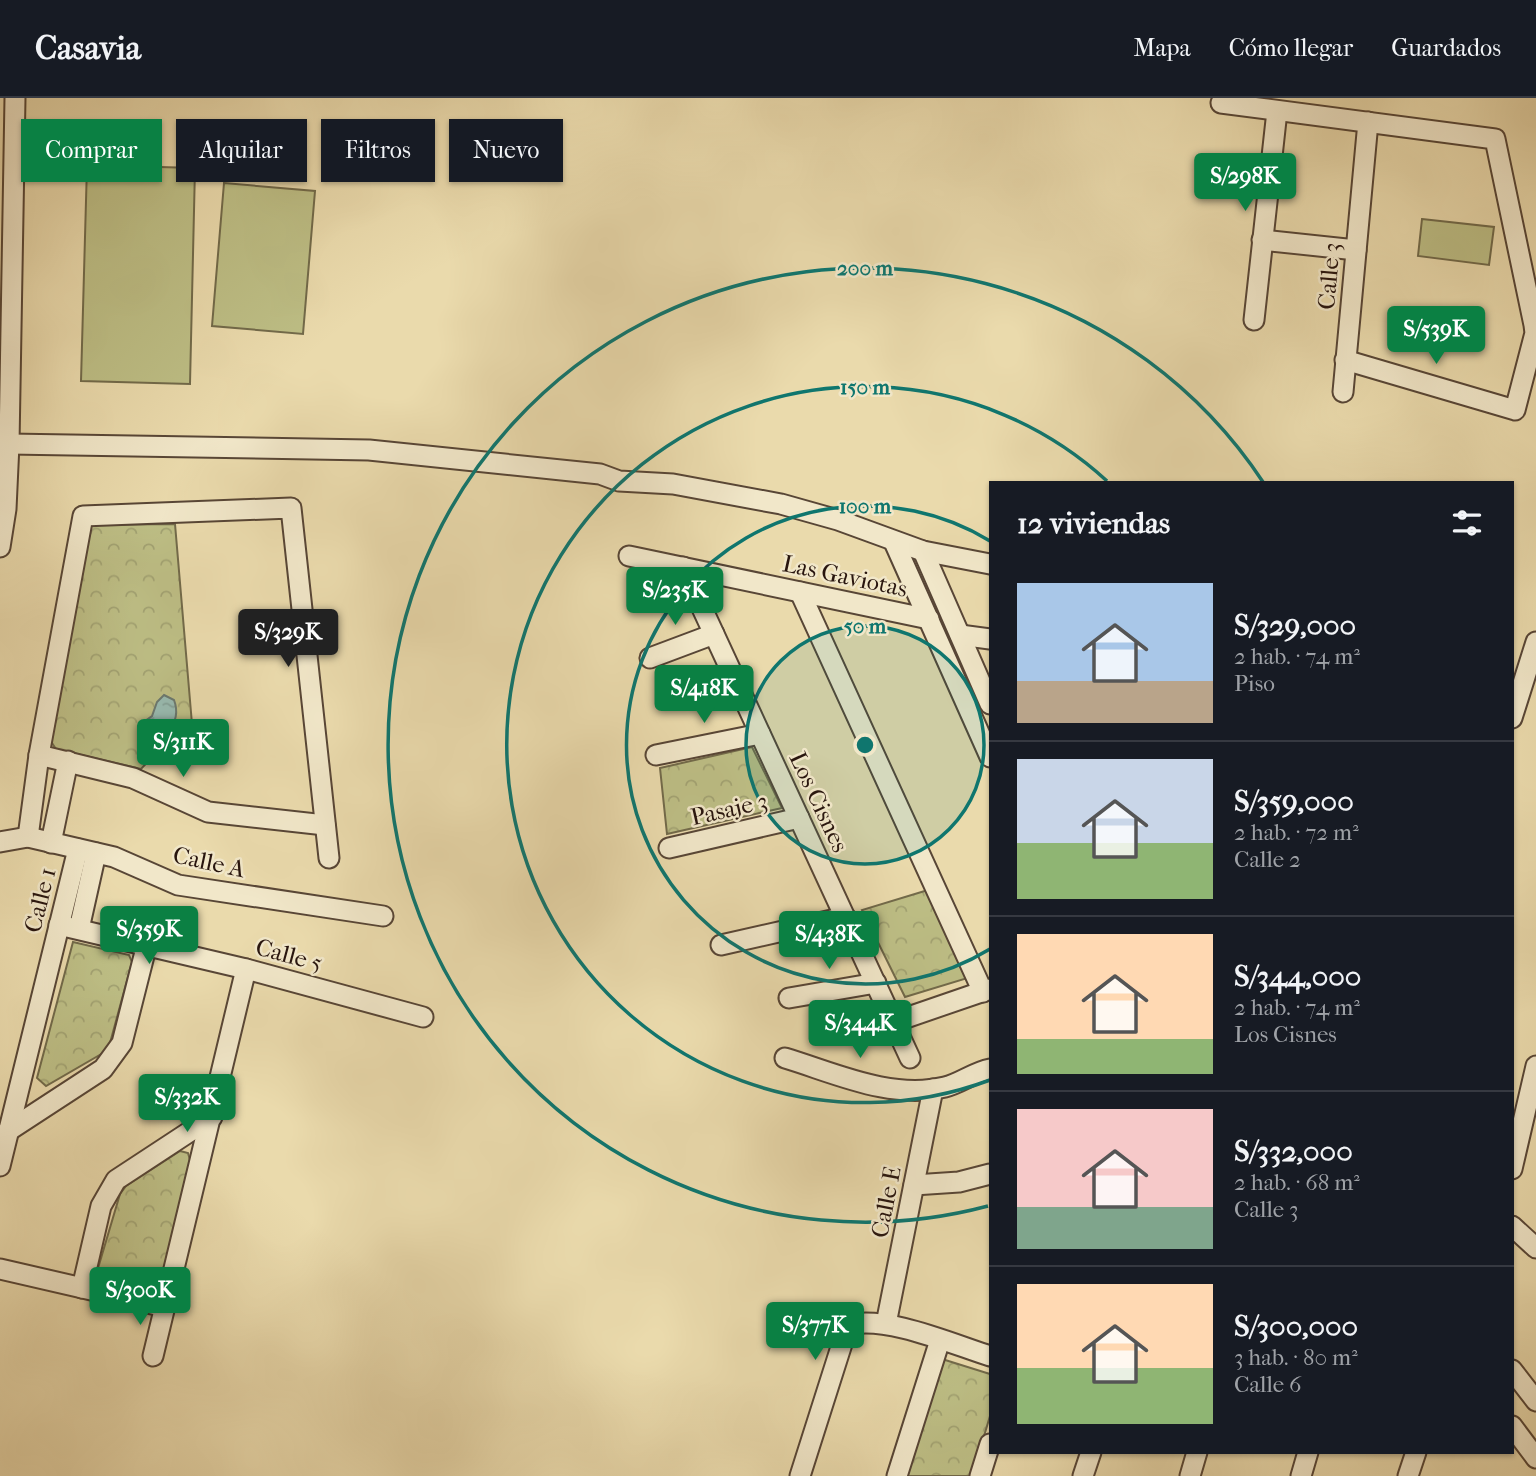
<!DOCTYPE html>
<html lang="es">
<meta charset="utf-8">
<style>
body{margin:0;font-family:"IM FELL French Canon",serif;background:#242831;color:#f1f3f6;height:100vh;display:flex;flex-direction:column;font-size:26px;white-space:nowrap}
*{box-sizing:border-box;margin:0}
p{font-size:23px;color:#9ea1a6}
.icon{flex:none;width:38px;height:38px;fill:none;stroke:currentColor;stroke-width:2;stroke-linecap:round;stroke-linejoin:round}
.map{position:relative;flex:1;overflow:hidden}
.side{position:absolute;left:989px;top:383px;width:525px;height:973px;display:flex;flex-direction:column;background:#171b24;border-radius:0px;box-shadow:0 2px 5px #0004}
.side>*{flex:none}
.banner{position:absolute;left:21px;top:21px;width:665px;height:63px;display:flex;gap:14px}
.price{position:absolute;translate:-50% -60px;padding:0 16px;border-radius:7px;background:#0b8043;color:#fff;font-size:23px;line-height:46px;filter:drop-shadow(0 2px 4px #0008)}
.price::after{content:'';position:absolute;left:50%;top:42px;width:21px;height:16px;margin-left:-10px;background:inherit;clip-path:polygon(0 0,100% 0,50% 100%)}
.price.selected{background:#222;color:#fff}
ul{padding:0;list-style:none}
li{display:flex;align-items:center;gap:21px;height:175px;padding:0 28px}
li+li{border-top:2px solid #363941}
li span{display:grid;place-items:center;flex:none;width:196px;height:140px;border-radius:0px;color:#555}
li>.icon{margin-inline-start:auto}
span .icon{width:84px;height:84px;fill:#fffc;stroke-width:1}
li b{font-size:30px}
h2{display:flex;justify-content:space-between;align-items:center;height:84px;padding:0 28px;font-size:30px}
.pill{padding:0 24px;border-radius:0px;background:#171b24;box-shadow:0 2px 5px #0004;font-size:24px;line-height:63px}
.pill.selected{background:#0b8043;color:#fff}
header{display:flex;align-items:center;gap:42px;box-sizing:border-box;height:98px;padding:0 35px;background:#171b24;border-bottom:2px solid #363941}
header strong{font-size:33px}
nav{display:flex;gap:38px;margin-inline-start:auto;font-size:24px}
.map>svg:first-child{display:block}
.forest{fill:url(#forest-crowns);stroke:#726a4a;stroke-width:2}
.garden{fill:#bdbe85;stroke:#726a4a;stroke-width:2}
.water{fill:url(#water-ripples);stroke:#6b786f;stroke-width:2}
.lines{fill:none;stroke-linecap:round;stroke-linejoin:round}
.minor-casing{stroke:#584636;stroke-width:23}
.minor{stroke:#f1e7c9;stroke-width:19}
.ring{fill:none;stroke:#0f766e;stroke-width:3.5}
.labels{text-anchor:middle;stroke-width:5;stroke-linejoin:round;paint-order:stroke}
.street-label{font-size:24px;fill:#28150e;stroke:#f1e7c9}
.centre{fill:#0f766e;stroke:#f1e7c9;stroke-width:3.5}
.ring-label{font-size:21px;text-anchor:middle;font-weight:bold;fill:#0f766e;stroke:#f1e7c9;stroke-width:5;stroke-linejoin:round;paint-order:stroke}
</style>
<header>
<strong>Casavia</strong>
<nav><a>Mapa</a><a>Cómo llegar</a><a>Guardados</a></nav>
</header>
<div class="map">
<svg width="1536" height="1378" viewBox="0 0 1536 1378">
<defs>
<pattern id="forest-crowns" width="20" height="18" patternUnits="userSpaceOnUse" patternTransform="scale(1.75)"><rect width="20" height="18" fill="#bdbe85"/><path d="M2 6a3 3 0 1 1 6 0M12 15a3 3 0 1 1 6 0" fill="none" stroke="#a2a272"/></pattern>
<pattern id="water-ripples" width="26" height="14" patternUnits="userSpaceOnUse" patternTransform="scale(1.75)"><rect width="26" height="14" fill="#98bab0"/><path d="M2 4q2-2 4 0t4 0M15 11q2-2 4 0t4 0" fill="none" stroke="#839f96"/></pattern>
</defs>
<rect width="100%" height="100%" fill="#eadaac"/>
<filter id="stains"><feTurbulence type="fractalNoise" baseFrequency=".00286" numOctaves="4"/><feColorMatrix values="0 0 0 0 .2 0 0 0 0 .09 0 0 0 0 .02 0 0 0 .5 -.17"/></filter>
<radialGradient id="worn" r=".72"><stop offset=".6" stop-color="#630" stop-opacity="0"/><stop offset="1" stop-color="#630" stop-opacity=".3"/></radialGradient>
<g class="forest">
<polygon points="175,426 192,626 158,653 141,671 56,651 50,642 88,427"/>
<polygon points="752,649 782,710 667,736 660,670"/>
<polygon points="928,792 971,879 905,899 862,812"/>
<polygon points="73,844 129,857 132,864 110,945 103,955 46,988 37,980"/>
<polygon points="180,1053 188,1055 190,1062 158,1196 149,1199 98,1185 96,1177 120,1096 126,1088"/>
<polygon points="942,1261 990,1276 990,1318 972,1378 905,1378"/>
</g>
<g class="garden">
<polygon points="87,67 195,70 190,286 81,283"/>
<polygon points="224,85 315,93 303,236 212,228"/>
<polygon points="1422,121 1494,129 1489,167 1418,158"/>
</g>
<path class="water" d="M164,597L174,602C183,625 163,647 139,638L138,628L152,618L157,604Z"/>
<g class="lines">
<defs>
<g id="minor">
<polyline points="1221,5 1495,41 1534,227 1535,235 1515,312 1345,262"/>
<polyline points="1262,142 1356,152"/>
<polyline points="1254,222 1277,13"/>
<polyline points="1343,294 1368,24"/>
<polyline points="9,346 369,352 600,376 619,383 673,386 781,406 838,422 923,453 990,466"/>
<polyline points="894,444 990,659"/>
<polyline points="0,449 6,411 9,346 15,0"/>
<polyline points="923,453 990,606"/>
<polyline points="629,458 929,521"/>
<polyline points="683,469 910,960"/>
<polyline points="800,494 983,894"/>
<polyline points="960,537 990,541"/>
<polyline points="650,560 714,536"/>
<polyline points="1512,620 1536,544"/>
<polyline points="39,657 133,680 208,714 325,727"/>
<polyline points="656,657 760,636"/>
<polyline points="28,739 39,657 83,418 291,410 329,760"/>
<polyline points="0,744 28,739 114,759 178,787 383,818"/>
<polyline points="51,745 68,663"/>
<polyline points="669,750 799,720"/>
<polyline points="59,827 246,871 423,919"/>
<polyline points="79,831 96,755"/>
<polyline points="721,847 845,819"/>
<polyline points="789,900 876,885"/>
<polyline points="894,924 990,891"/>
<path d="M785,960C835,975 891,1002 945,989C961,985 974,974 990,971"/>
<polyline points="8,1033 103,971 122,945 147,846"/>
<polyline points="0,1068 78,751"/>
<polyline points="1512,1071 1536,968"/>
<polyline points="914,1087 959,1084 990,1076"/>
<polyline points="1512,1128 1536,1150"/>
<polyline points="0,1171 165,1209"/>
<polyline points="82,1190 101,1108 116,1082 212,1019"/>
<polyline points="886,1226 933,991"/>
<polyline points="153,1258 246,871"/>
<polyline points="1512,1272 1536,1303"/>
<polyline points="1512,1328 1536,1360"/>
<path d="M800,1378L848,1227C886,1217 952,1246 990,1258"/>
<polyline points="897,1378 940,1242"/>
<polyline points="980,1378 990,1346"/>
<polyline points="1083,1378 1091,1354"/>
<polyline points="1190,1378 1197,1354"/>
<polyline points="1301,1378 1308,1354"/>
<polyline points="1408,1378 1416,1354"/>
</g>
</defs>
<use href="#minor" class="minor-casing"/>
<use href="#minor" class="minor"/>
</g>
<circle cx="865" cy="647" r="119" fill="#0f766e" fill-opacity=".12"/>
<g class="ring">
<circle cx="865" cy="647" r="119"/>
<path d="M990 851A239 239 0 1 1 990 443"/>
<path d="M990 982A358 358 0 1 1 1107 383"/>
<path d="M988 1108A477 477 0 1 1 1263 384"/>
</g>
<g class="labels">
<g class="street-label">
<text transform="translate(1329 178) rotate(-85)" y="8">Calle 3</text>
<text transform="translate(845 478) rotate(12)" y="8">Las Gaviotas</text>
<text transform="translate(819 704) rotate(65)" y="8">Los Cisnes</text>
<text transform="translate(729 711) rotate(-13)" y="8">Pasaje 3</text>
<text transform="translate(209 764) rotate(12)" y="8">Calle A</text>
<text transform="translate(40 802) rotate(-76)" y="8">Calle 1</text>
<text transform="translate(289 857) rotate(15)" y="8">Calle 5</text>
<text transform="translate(886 1104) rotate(-79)" y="8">Calle E</text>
</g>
</g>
<circle cx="865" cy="647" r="10" class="centre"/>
<g class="ring-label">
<text x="865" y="177">200 m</text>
<text x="865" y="296">150 m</text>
<text x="865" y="415">100 m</text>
<text x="865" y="535">50 m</text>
</g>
<rect width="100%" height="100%" filter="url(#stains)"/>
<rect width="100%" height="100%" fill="url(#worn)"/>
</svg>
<b class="price" style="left:1245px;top:115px">S/298K</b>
<b class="price" style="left:1436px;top:268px">S/539K</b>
<b class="price" style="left:675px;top:529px">S/235K</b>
<b class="price selected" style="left:288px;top:571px">S/329K</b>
<b class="price" style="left:704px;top:627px">S/418K</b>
<b class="price" style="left:183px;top:681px">S/311K</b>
<b class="price" style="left:149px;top:868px">S/359K</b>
<b class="price" style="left:829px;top:873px">S/438K</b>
<b class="price" style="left:860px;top:962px">S/344K</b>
<b class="price" style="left:187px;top:1036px">S/332K</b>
<b class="price" style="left:140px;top:1229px">S/300K</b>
<b class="price" style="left:815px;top:1264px">S/377K</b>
<div class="banner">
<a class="pill selected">Comprar</a>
<a class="pill">Alquilar</a>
<a class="pill">Filtros</a>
<a class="pill">Nuevo</a>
</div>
<section class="side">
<h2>12 viviendas<svg class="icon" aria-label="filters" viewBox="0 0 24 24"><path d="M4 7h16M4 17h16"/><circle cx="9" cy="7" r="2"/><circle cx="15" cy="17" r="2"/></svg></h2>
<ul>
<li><span style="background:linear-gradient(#a9c7e8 70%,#b9a48a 0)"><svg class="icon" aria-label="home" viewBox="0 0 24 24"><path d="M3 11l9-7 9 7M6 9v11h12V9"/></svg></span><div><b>S/329,000</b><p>2 hab. · 74 m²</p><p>Piso</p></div></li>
<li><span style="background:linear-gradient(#c9d6e8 60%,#8fb573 0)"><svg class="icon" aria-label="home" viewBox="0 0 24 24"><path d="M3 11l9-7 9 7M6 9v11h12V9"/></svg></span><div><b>S/359,000</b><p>2 hab. · 72 m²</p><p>Calle 2</p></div></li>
<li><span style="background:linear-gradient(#ffd9b3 75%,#8fb573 0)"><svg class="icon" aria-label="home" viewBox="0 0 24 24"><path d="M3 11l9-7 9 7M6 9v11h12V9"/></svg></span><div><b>S/344,000</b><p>2 hab. · 74 m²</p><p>Los Cisnes</p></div></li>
<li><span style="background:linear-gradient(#f6c9c9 70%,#7fa58c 0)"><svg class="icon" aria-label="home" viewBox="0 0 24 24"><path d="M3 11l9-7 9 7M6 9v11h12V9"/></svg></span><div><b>S/332,000</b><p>2 hab. · 68 m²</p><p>Calle 3</p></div></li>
<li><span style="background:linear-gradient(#ffd9b3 60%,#8fb573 0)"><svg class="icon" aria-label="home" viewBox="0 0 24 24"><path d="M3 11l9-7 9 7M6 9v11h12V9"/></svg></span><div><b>S/300,000</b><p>3 hab. · 80 m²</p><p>Calle 6</p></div></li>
</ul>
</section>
</div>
